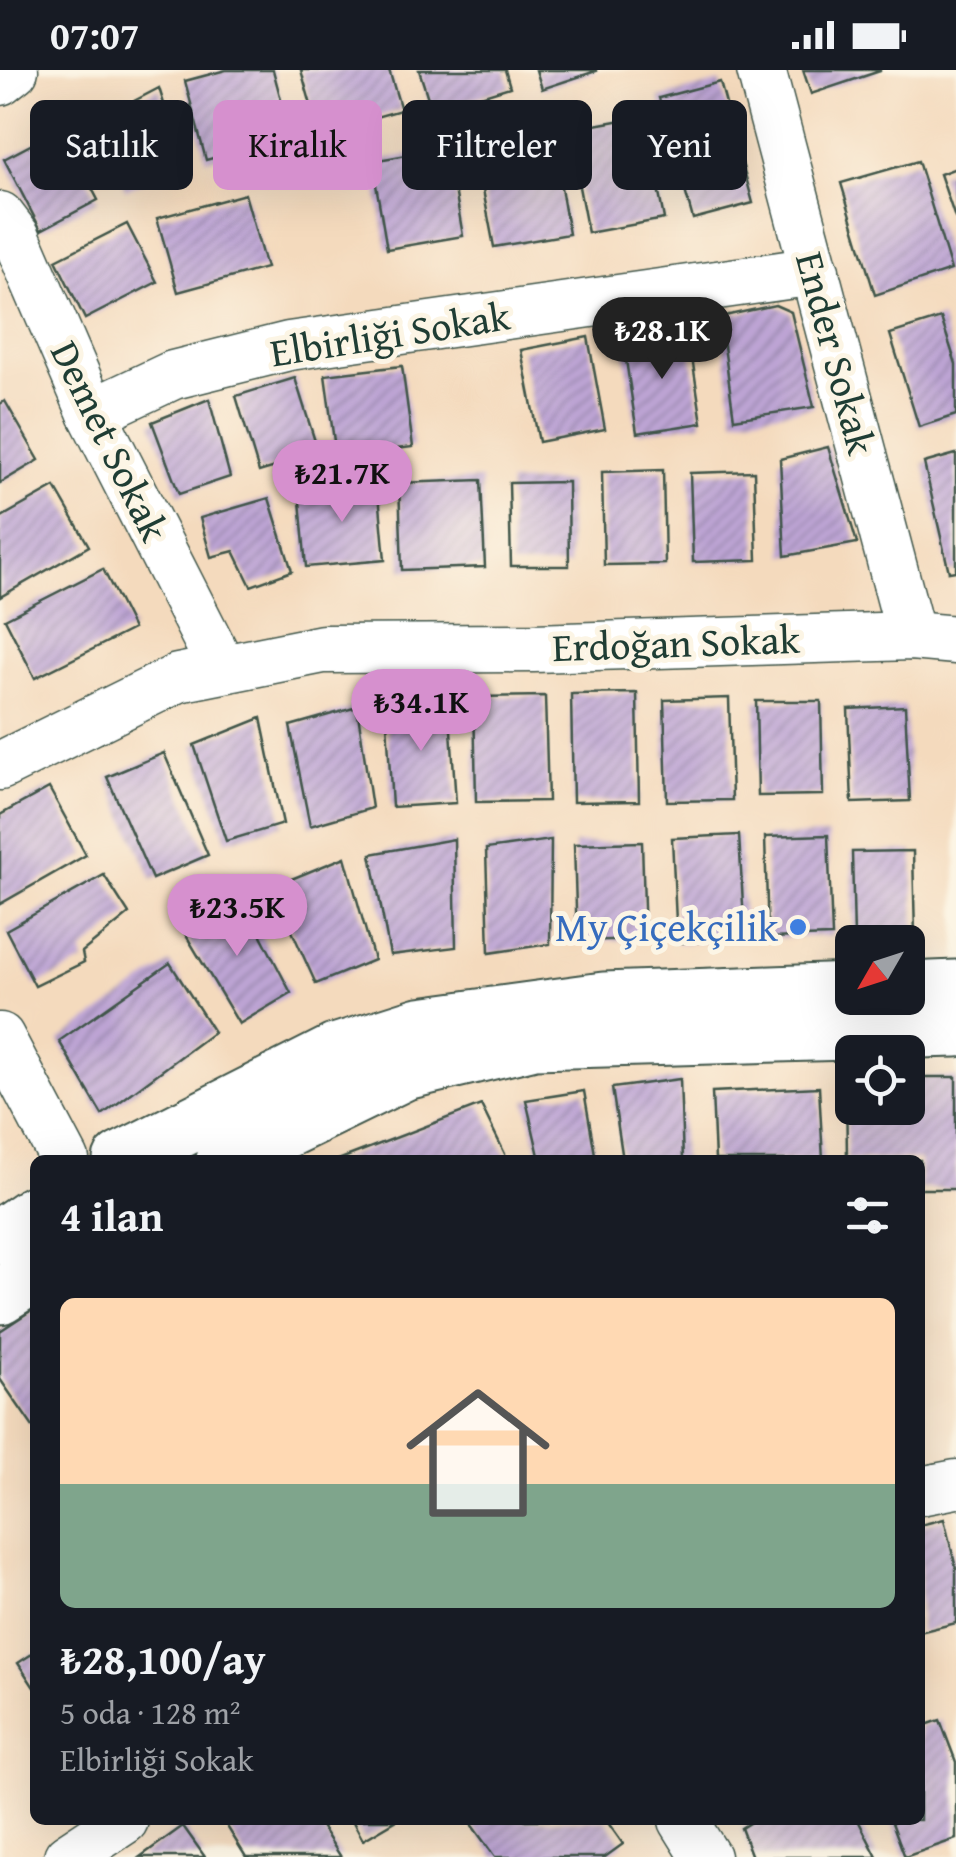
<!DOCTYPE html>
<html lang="tr">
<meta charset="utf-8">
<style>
body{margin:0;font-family:"Gentium Book Plus",serif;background:#242831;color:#f1f3f6;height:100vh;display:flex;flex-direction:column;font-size:38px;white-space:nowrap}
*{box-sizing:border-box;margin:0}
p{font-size:32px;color:#9ea1a6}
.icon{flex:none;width:55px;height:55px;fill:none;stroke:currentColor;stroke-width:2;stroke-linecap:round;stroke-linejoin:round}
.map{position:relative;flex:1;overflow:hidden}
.sheet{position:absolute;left:30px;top:1085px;width:895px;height:670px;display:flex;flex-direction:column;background:#171b24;border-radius:15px;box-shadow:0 10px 40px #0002}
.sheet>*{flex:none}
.guide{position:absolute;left:30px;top:30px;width:898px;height:90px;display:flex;gap:20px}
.needle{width:65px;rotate:231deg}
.controls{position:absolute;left:835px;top:855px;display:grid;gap:20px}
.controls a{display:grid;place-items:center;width:90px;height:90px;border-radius:15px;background:#171b24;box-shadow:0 10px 40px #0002;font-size:50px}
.price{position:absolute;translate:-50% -85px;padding:0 22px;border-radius:35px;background:#d690ce;color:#111;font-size:32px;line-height:65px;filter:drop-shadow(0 2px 5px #0008)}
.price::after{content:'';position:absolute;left:50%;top:60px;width:30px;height:22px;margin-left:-15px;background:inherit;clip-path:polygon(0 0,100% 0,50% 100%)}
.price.on{background:#222;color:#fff}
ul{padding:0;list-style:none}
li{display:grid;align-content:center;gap:20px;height:530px;padding:0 30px}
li+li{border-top:2px solid #363941}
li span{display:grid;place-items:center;height:310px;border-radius:15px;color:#555}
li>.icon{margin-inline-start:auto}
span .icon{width:180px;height:180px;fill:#fffc;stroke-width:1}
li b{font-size:42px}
h2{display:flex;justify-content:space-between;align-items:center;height:120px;padding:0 30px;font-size:42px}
.tag{padding:0 35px;border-radius:15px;background:#171b24;box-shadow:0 10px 40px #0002;font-size:35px;line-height:90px}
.tag.on{background:#d690ce;color:#111}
.status{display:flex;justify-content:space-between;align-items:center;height:70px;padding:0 50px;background:#171b24;direction:ltr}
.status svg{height:28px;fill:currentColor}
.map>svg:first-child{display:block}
.building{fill:url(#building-hatch)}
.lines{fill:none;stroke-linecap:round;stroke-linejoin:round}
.minor-casing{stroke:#3f5549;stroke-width:51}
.major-casing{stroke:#3f5549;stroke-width:59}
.minor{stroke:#fff;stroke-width:48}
.major{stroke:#fff;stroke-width:55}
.shop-dot{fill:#3f7fe0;stroke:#fcf5e5;stroke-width:4}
.labels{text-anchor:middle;stroke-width:10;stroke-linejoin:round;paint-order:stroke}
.street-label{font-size:40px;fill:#1f3d34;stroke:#fcf5e5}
.shop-label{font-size:40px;fill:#366cbe;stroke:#fcf5e5;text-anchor:end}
</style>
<div class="status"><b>07:07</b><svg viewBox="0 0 49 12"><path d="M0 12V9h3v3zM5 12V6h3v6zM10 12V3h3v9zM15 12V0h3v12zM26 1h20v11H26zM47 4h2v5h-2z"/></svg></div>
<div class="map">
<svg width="956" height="1787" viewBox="0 0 956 1787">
<defs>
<pattern id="building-hatch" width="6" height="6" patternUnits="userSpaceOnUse" patternTransform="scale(2.5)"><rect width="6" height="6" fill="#bda4d4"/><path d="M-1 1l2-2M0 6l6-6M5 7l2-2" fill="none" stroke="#9987ad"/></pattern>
</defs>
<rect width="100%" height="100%" fill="#fcf5e5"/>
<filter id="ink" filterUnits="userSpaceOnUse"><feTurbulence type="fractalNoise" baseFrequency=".01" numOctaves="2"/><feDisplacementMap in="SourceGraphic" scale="20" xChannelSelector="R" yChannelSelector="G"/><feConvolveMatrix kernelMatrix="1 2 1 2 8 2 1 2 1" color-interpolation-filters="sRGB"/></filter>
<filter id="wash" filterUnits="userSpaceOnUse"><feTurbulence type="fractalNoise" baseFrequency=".0048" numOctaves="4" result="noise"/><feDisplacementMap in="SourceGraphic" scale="40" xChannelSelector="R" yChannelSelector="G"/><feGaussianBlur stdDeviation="2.25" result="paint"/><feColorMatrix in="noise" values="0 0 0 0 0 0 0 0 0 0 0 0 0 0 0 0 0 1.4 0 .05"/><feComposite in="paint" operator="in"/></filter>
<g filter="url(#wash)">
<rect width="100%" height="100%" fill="#f4dabd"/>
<g id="blocks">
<g class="building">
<polygon points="226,0 273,0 291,67 206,90 185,11"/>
<polygon points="301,0 389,0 401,40 319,63"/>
<polygon points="419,0 505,0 510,17 432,41"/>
<polygon points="536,0 596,0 596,1 542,19"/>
<polygon points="803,0 880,0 880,1 811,24"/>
<polygon points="720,12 753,133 693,149 659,28"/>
<polygon points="159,18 183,94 126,120 92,53"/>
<polygon points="644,46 664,149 588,163 568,60"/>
<polygon points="61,59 98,130 41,160 4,89"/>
<polygon points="552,65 569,164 494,177 475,78"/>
<polygon points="448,78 463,166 387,179 372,91"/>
<polygon points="918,91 951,200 875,225 841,113"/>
<polygon points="956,98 956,148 955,148 940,104"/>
<polygon points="245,124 266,198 178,222 157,148"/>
<polygon points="127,154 157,212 85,249 56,190"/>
<polygon points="775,235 791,242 814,337 734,349 720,247"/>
<polygon points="941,248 956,294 956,345 919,357 890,264"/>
<polygon points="688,261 702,353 637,363 623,270"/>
<polygon points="588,267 605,359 539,372 521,280"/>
<polygon points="402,296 413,377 336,386 325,305"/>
<polygon points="295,308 319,384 259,402 236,326"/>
<polygon points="209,329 230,407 179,424 152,352"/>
<polygon points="5,331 39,390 0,413 0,334"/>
<polygon points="828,377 857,473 785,486 780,389"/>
<polygon points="956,384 956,501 949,502 924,393"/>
<polygon points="663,400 665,494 604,495 602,402"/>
<polygon points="754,401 757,490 693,492 690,403"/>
<polygon points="481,410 485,497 402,500 399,413"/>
<polygon points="568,412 569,496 511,496 509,413"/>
<polygon points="378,413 385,490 306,497 299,420"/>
<polygon points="55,417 89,476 0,527 0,448"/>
<polygon points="269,428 292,501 251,516 234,481 211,487 200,448"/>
<polygon points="103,499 133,559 35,608 5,549"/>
<polygon points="637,623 639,731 573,732 571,624"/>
<polygon points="545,626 548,731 476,732 474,627"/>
<polygon points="729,628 732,730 667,731 664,630"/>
<polygon points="449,631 456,733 392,737 386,635"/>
<polygon points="756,631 821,631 823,725 758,726"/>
<polygon points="905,636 910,731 852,733 848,639"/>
<polygon points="357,637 372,738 310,756 290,656"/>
<polygon points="261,648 283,754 226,771 194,675"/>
<polygon points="164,683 208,785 152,809 107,707"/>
<polygon points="49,718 86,785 0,834 0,745"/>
<polygon points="739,765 745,870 677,873 672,768"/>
<polygon points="828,765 832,866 768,868 765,767"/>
<polygon points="454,769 456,877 390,885 371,784"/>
<polygon points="551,770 550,874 489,883 486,779"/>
<polygon points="642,772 645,869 577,871 574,774"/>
<polygon points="913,781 915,867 854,868 852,782"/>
<polygon points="345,787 374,890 316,914 272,817"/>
<polygon points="104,805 129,844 82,882 84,892 35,916 6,860"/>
<polygon points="240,825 291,923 239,954 181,857"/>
<polygon points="170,893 214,962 102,1045 59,971"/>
<polygon points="908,1007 956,1007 956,1119 920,1119 920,1090 847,1090 846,1008 852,1008 852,1038 908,1038"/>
<polygon points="680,1009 683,1090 623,1090 612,1018"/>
<polygon points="819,1017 823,1090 715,1090 712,1022"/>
<polygon points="584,1021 596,1090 540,1090 526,1030"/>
<polygon points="481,1035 508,1090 338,1090"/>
<polygon points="35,1238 35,1360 0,1309 0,1261"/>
<polygon points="944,1449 956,1498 956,1553 920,1562 920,1455"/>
<polygon points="35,1582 35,1619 18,1593"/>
<polygon points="940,1650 956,1692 956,1769 905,1787 891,1750 920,1750 920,1657"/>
<polygon points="223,1750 317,1750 341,1787 246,1787"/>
<polygon points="352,1750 397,1750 363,1770"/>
<polygon points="468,1750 606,1750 623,1774 605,1787 495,1787"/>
<polygon points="754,1750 858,1750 877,1787 752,1787 741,1758"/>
<polygon points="183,1756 205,1787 140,1787"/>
</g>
</g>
</g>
<g filter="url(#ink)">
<use href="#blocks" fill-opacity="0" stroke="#3f5549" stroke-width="2.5"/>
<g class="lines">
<defs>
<g id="minor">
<polyline points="761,0 911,566"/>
<polyline points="0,11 14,0"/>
<polyline points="0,146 16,167 92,343 221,596"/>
<polyline points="92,343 173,305 289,276 815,201"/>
<polyline points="0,696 178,608 323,579 534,578 911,566 956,570"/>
<polyline points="0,967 65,1090"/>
<polyline points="920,1421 956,1414"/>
<polyline points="683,1750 706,1787"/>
<polyline points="68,1787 124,1750"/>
</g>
<g id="major">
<polyline points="908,920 956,918"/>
<polyline points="121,1090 335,982 420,955 604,930 852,921"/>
<polyline points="224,1090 405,1002 534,971 956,959"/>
<polyline points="0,1167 35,1143"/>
<polyline points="0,1226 35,1204"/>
</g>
</defs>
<use href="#minor" class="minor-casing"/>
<use href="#major" class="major-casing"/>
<use href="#minor" class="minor"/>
<use href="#major" class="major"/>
</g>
</g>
<circle class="shop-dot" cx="798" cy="857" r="10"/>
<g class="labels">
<g class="street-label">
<text transform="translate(390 264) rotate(-9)" y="14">Elbirliği Sokak</text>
<text transform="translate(836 283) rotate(75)" y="14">Ender Sokak</text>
<text transform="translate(110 371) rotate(64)" y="14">Demet Sokak</text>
<text transform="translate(676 573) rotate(-2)" y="14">Erdoğan Sokak</text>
</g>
<g class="shop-label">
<text x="778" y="871">My Çiçekçilik</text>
</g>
</g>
</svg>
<div class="controls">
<a><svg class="needle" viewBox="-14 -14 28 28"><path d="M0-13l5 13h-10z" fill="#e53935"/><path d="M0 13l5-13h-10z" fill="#9ea1a6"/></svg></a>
<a><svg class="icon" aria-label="locate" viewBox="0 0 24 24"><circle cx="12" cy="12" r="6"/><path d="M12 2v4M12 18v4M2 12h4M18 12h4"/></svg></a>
</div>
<b class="price on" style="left:662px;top:312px">₺28.1K</b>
<b class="price" style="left:342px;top:455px">₺21.7K</b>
<b class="price" style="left:421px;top:684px">₺34.1K</b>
<b class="price" style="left:237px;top:889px">₺23.5K</b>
<div class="guide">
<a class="tag">Satılık</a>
<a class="tag on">Kiralık</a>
<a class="tag">Filtreler</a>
<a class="tag">Yeni</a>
</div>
<section class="sheet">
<h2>4 ilan<svg class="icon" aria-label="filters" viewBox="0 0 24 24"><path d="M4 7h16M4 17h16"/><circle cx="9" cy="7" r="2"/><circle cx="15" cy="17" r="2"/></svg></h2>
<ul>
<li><span style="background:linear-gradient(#ffd9b3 60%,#7fa58c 0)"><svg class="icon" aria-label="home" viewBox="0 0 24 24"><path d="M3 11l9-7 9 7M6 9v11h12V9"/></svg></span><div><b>₺28,100/ay</b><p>5 oda · 128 m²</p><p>Elbirliği Sokak</p></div></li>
</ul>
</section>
</div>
